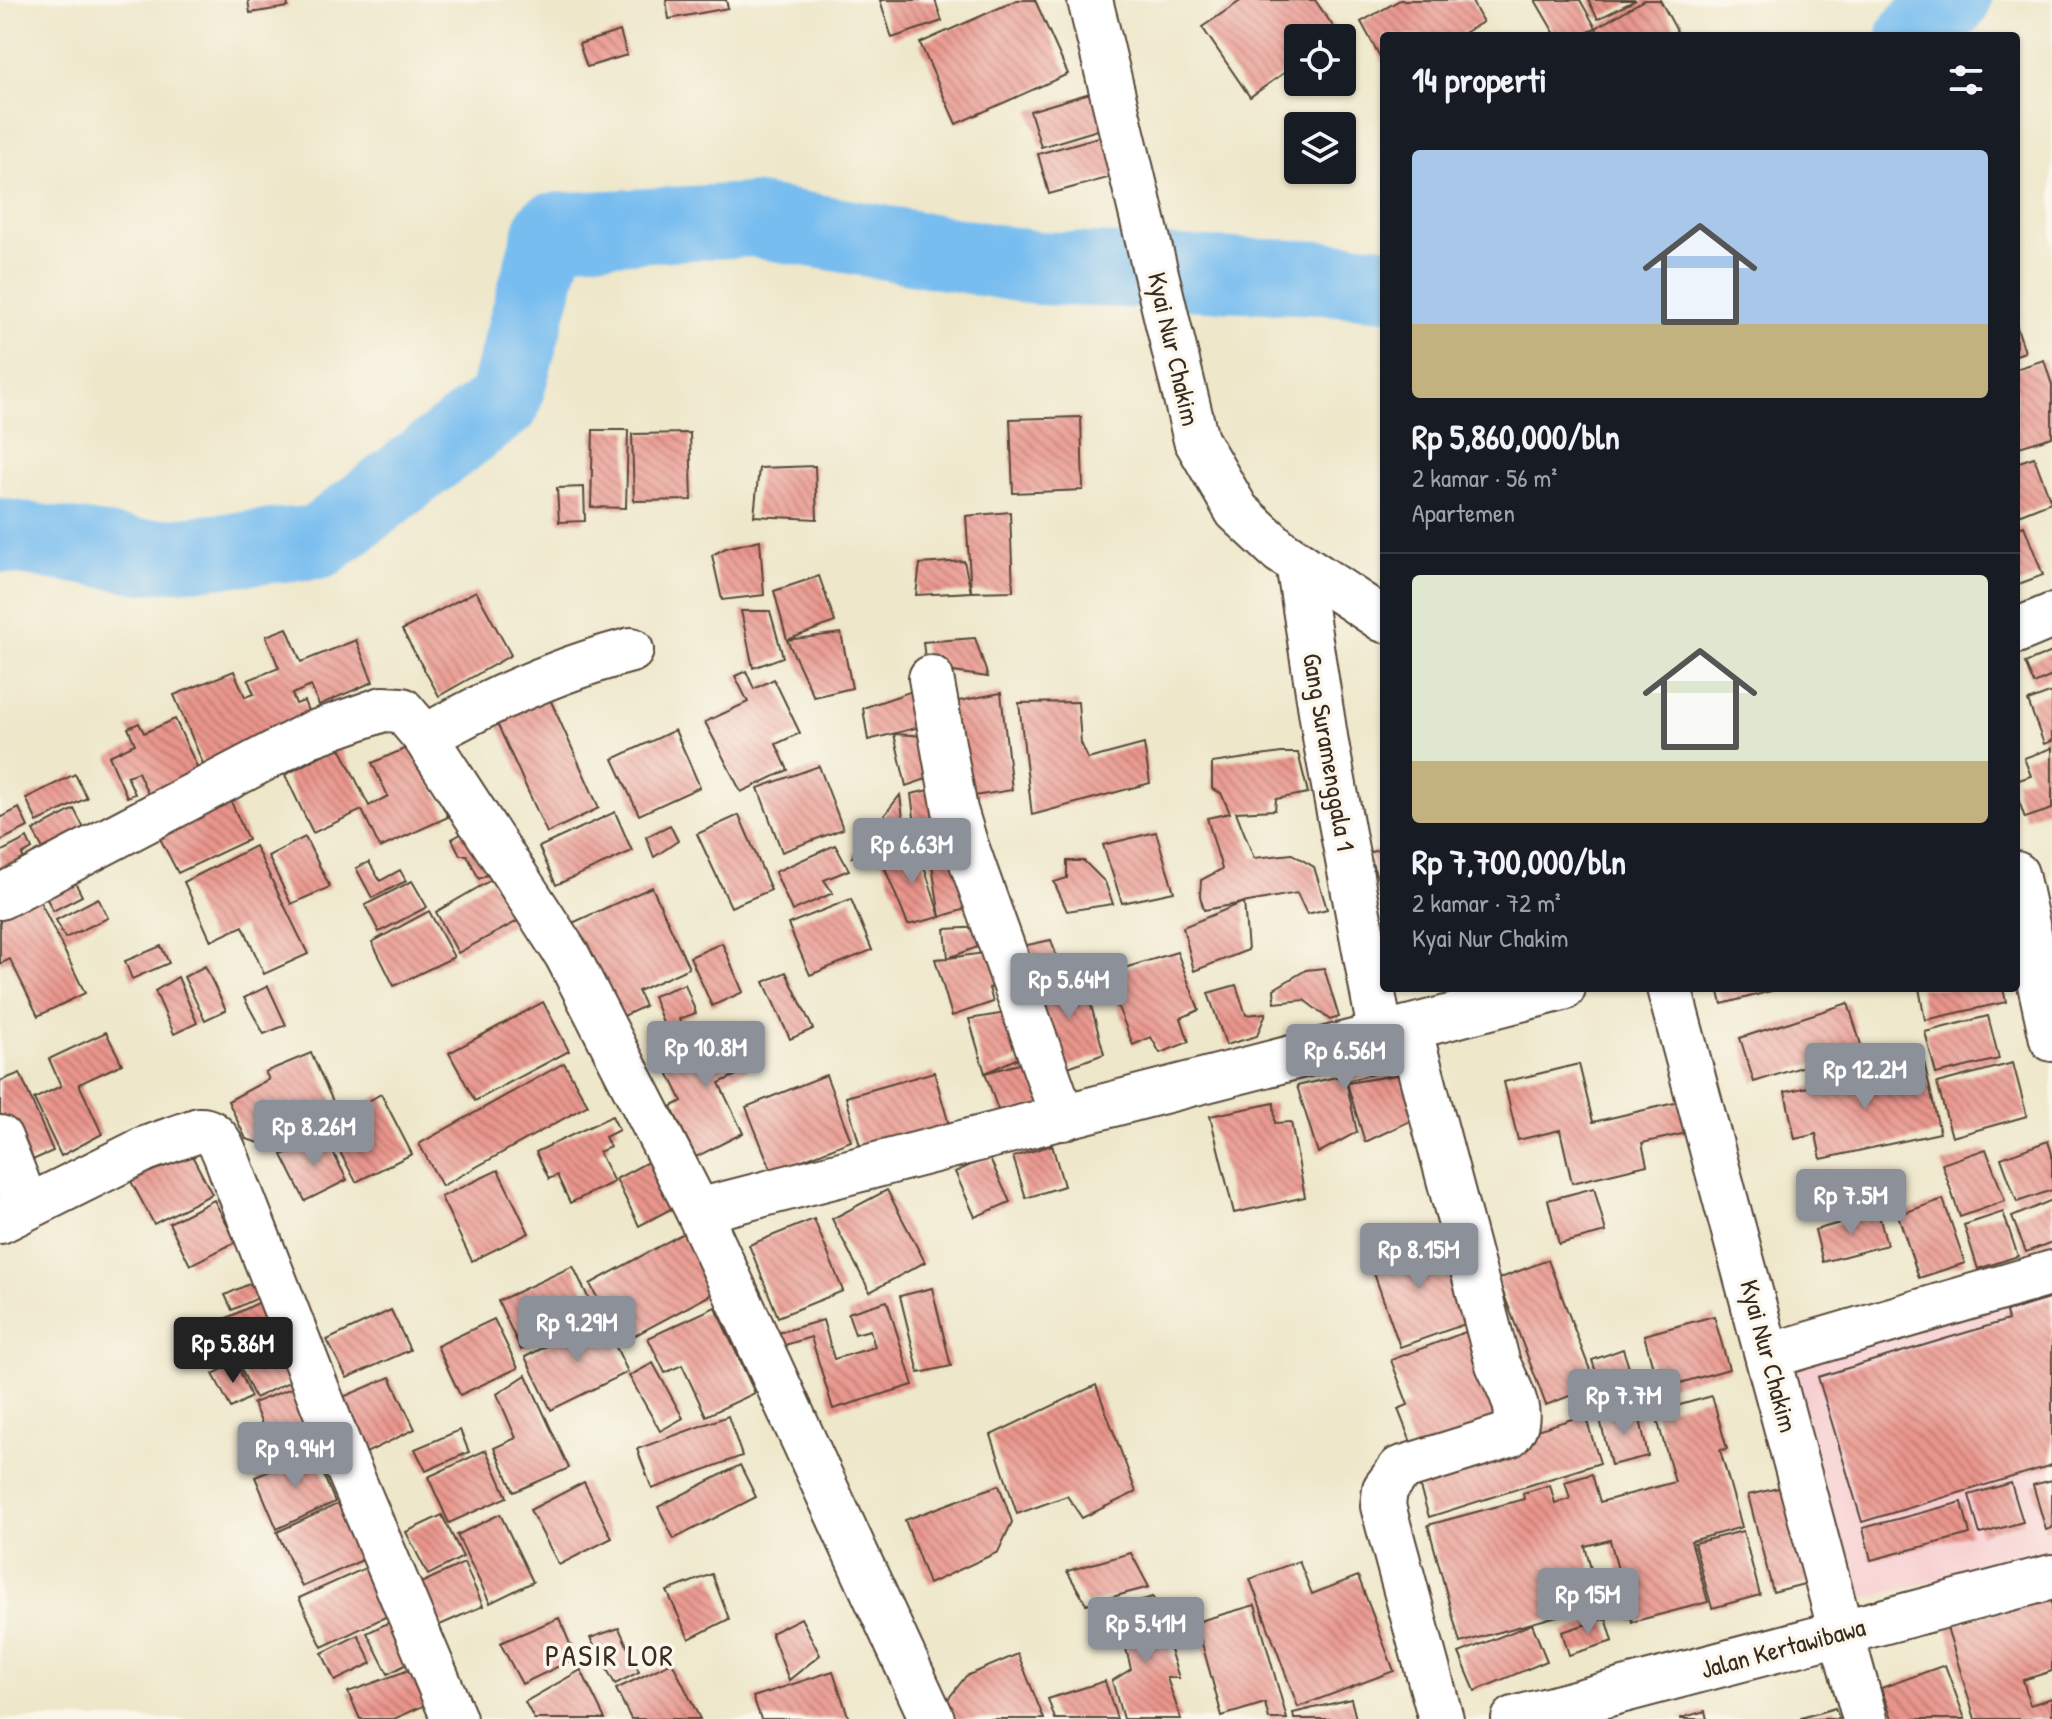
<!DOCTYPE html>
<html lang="id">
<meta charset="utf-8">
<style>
body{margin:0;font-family:"Patrick Hand",sans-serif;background:#20242c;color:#f1f3f6;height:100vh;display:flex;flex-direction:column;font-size:30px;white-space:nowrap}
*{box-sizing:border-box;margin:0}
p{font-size:26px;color:#9ea1a6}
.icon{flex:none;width:44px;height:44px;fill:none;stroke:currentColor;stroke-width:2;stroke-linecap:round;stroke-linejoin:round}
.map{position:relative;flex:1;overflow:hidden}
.panel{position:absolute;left:1380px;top:32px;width:640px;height:960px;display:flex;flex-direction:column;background:#171b24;border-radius:8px;box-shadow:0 2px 6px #0004}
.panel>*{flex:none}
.fabs{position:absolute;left:1284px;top:24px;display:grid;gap:16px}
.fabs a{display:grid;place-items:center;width:72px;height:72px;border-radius:8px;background:#171b24;box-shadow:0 2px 6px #0004;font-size:40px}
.price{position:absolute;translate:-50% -68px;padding:0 18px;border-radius:8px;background:#8c9099;color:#fff;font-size:26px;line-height:52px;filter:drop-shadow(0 2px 4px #0008)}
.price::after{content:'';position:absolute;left:50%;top:48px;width:24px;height:18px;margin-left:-12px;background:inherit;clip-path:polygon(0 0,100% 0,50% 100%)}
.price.active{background:#222;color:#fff}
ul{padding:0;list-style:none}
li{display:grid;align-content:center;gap:16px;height:424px;padding:0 32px}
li+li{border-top:2px solid #363941}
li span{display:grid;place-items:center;height:248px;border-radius:8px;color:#555}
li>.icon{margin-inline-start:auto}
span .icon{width:144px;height:144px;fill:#fffc;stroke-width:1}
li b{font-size:34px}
h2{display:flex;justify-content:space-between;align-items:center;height:96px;padding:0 32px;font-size:34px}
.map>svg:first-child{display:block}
.built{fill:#f7cfd2}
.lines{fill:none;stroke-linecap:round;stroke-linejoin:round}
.river{stroke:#78bdef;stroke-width:74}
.building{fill:url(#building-back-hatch)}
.minor-casing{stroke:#564638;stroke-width:48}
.tertiary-casing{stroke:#564638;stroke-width:48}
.minor{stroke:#fff;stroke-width:44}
.tertiary{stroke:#fff;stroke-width:44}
.labels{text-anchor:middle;stroke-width:7;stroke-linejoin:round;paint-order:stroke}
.street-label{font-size:26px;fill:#3b2a1e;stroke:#fbf7ec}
.quarter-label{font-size:30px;letter-spacing:2px;fill:#3b2a1e;stroke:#fbf7ec}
</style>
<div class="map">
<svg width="2052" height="1719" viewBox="0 0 2052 1719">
<defs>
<pattern id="building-back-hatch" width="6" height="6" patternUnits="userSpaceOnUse" patternTransform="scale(2)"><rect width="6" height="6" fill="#e9958c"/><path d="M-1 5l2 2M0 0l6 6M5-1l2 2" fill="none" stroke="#be7a72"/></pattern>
</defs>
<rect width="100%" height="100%" fill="#fbf7ec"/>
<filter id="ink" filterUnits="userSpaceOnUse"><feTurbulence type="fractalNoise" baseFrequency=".0125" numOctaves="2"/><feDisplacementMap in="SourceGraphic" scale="16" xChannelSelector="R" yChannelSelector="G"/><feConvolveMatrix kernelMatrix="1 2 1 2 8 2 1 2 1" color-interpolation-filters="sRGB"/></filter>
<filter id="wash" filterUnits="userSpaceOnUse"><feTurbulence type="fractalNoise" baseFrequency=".006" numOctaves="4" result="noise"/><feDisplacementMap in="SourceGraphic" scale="32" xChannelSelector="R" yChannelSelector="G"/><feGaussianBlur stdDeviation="1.8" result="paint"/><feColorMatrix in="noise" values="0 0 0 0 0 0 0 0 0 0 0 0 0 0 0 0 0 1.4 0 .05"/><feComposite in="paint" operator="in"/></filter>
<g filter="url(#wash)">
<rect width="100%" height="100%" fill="#eee7ca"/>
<polygon class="built" points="2052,1249 2052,1550 1826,1609 1759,1340"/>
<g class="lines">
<g class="river">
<polyline points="1914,36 1954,0"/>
<polyline points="0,535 143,557 319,542 504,402 551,230 751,220 1036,268 1324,278 1384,283"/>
</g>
</g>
<g id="blocks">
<g class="building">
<polygon points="248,0 287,0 288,7 250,13"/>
<polygon points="666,0 726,0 728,8 669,19"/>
<polygon points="880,0 935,0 942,21 892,38"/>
<polygon points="1017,0 1035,0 1068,74 956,124 920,43"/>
<polygon points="1242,0 1315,0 1339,35 1335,38 1298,38 1298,63 1250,97 1202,27"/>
<polygon points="1400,0 1471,0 1483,22 1458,36 1384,36 1384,64 1361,22"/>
<polygon points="1535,0 1580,0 1596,28 1581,36 1556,36"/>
<polygon points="1588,0 1636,0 1598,19"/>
<polygon points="1644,0 1660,0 1677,31 1668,36 1600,36 1596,28"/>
<polygon points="620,31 627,55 587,67 579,44"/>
<polygon points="1100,90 1111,126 1041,147 1030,111"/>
<polygon points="1106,135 1118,175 1049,194 1038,154"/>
<polygon points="2016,324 2025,352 2016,355"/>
<polygon points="2044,360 2052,385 2052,437 2016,448 2016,369"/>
<polygon points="1081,417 1083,490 1013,493 1010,419"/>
<polygon points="593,430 628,430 626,508 591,507"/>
<polygon points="690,433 692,500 634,501 632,434"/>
<polygon points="2034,457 2051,502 2016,516 2016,463"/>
<polygon points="815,466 817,519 754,516 759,468"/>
<polygon points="584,487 585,521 559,522 557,488"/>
<polygon points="1010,512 1013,591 971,592 966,516"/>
<polygon points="2024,526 2043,575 2016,585 2016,529"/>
<polygon points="760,540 764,595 722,600 712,555 726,548"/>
<polygon points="964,561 971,592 916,595 920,564"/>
<polygon points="819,576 835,622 787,640 774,591"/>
<polygon points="476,591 511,655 439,696 402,630"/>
<polygon points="741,611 770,611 783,657 753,668"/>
<polygon points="287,628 301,662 356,640 373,682 319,705 311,686 292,694 296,704 304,701 315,728 204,766 174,695 234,671 245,697 254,694 248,680 279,668 266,636"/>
<polygon points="841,633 852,688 814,697 787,640"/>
<polygon points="975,638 988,677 926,668 923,642"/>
<polygon points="2052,652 2052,676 2034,684 2025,663"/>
<polygon points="746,671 754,689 774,679 800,733 776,744 788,770 741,792 705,722 748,702 735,676"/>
<polygon points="545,688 599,808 547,833 492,712"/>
<polygon points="921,688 924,726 868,740 863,708"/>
<polygon points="2052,692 2052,741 2044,744 2028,701"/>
<polygon points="1001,693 1012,790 955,799 943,704"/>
<polygon points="1078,702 1081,743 1088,759 1144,744 1150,783 1032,815 1019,703"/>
<polygon points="175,719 204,782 153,805 138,772 127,776 135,794 127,797 109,756 135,744 128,728 139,723 144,733"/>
<polygon points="675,730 700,787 639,815 613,759"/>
<polygon points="894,734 927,736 941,774 906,786"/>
<polygon points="413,745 448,817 380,848 362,810 313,833 285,775 339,746 369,806 388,796 372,763"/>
<polygon points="2052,748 2052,809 2025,818 2016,793 2016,781 2031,776 2024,758"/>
<polygon points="1281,753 1298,753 1308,793 1276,799 1275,810 1236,812 1254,858 1292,854 1314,867 1327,909 1307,914 1297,893 1204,910 1200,896 1201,880 1222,869 1207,818 1230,813 1221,793 1212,789 1212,763"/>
<polygon points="819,766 843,829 782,852 758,788"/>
<polygon points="75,774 87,798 37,822 26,798"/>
<polygon points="225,788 248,840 178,873 155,829"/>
<polygon points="938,788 947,838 918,847 911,794"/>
<polygon points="900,795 907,848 852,857"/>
<polygon points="19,808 28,827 0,841 0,818"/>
<polygon points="74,809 90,840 50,861 33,831"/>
<polygon points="615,812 632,851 556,885 539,847"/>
<polygon points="739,815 771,890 731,907 697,834"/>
<polygon points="670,825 678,841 654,857 646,837"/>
<polygon points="468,830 493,872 479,879 467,855 460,855 452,839"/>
<polygon points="1156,832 1174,892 1122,903 1103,845"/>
<polygon points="305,837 330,887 291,904 268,856"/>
<polygon points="27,838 32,849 22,855 25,861 0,883 0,852"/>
<polygon points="835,845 849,870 824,880 833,893 792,911 775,872"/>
<polygon points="255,846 308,954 264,974 243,926 211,941 184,882"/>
<polygon points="955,846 978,905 940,917 930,852"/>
<polygon points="918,847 940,917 908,925 881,859"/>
<polygon points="1384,848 1384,895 1368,853"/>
<polygon points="1067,861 1084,861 1105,882 1113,904 1067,911 1054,882 1067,878"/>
<polygon points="369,862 380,881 400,870 406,881 372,898 356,868"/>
<polygon points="70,872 82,896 53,911 41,887"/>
<polygon points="491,880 518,921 458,953 436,912"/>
<polygon points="412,881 427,907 379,932 365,905"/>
<polygon points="652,887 689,968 638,991 645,1006 613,1021 570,924"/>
<polygon points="35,891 85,993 38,1016 10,959 0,964 0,909"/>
<polygon points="98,898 108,918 65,938 56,920"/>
<polygon points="851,899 872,950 810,975 788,924"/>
<polygon points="1244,902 1248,950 1194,971 1183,927"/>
<polygon points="429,911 454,957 394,986 372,942"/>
<polygon points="985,927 991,942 948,958 991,952 1007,983 989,988 993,1002 952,1016 935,959 948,958 945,929"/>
<polygon points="1051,940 1060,967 1025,984 1018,947"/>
<polygon points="722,943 743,992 712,1006 690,957"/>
<polygon points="161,946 169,963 132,979 125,961"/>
<polygon points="1177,952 1199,1010 1181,1018 1189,1042 1160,1053 1151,1037 1133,1045 1105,974"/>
<polygon points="205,966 226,1010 205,1020 184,977"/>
<polygon points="1324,968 1339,1017 1330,1020 1304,1000 1275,1003 1274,989 1306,970"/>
<polygon points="786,972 813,1029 790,1039 764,982"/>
<polygon points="1089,974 1095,1000 1091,1005 1104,1054 1057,1071 1029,990"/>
<polygon points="178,977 197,1023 174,1034 155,991"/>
<polygon points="685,984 696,1013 679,1019 684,1033 669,1039 653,996"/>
<polygon points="1236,985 1246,1015 1266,1013 1257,1036 1226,1045 1208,993"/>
<polygon points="268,986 286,1025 264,1034 244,998"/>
<polygon points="1718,988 1779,988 1779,989 1722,1004"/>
<polygon points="1919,988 2003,988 2006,1002 1925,1020"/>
<polygon points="543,1002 569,1051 475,1101 449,1053"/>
<polygon points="1848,1003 1862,1048 1754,1082 1740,1038"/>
<polygon points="1019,1011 1029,1053 985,1073 969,1019"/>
<polygon points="1988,1016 1999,1059 1936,1074 1925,1032"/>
<polygon points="728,1026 749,1069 719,1083 743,1133 696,1157 671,1107 682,1101 661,1058"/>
<polygon points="106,1032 122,1064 79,1084 102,1134 61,1156 34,1099 61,1086 49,1059"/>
<polygon points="1403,1040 1408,1065 1346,1081 1357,1132 1318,1153 1297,1086 1345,1075 1337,1054"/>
<polygon points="311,1053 336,1108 263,1144 246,1139 228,1101 269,1079 265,1072"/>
<polygon points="1034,1060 1051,1101 1002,1121 985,1073"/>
<polygon points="1924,1062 1940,1133 1821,1159 1816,1134 1795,1139 1785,1092"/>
<polygon points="564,1063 588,1105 442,1186 419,1144"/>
<polygon points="2013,1063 2027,1116 1952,1137 1937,1083"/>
<polygon points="1579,1064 1593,1122 1683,1101 1691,1132 1642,1143 1647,1165 1572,1183 1560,1130 1518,1140 1504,1082"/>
<polygon points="934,1072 950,1128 862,1153 846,1097"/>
<polygon points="20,1073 53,1151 17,1167 0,1127 0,1081"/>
<polygon points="1409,1073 1421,1116 1365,1142 1347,1083"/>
<polygon points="826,1075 851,1141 772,1172 746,1107"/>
<polygon points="381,1094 412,1154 356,1182 326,1126"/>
<polygon points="1274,1103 1275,1123 1291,1122 1305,1197 1234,1213 1210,1116"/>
<polygon points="612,1116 619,1130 605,1137 610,1147 599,1152 614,1182 570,1203 557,1175 549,1179 536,1152"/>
<polygon points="324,1134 347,1180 305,1201 282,1155"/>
<polygon points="2048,1141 2052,1154 2052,1190 2017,1202 2001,1158"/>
<polygon points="186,1144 212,1194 154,1224 127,1174"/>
<polygon points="1052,1145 1064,1186 1026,1198 1013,1157"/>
<polygon points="1986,1149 2005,1201 1960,1217 1942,1164"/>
<polygon points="657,1157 682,1203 639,1226 616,1179"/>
<polygon points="989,1157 1010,1202 975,1217 955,1172"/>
<polygon points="498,1170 529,1233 472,1261 441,1197"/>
<polygon points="1594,1188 1606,1232 1559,1244 1548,1200"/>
<polygon points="887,1190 925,1262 870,1292 832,1219"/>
<polygon points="1943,1199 1965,1263 1919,1278 1898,1215"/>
<polygon points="214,1200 236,1242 190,1265 169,1223"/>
<polygon points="2052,1200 2052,1242 2026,1252 2012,1217"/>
<polygon points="1878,1212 1887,1245 1823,1262 1815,1230"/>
<polygon points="2003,1212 2018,1256 1978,1269 1964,1225"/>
<polygon points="814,1219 843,1291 778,1317 749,1245"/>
<polygon points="698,1225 729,1285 621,1343 590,1284"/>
<polygon points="1437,1235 1471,1322 1400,1347 1369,1259"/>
<polygon points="1548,1260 1596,1386 1546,1405 1498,1279"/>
<polygon points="573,1266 597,1316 521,1350 498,1301"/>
<polygon points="249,1284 254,1285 258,1298 232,1310 225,1295"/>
<polygon points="932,1288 951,1366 919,1373 900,1296"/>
<polygon points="2052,1298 2052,1465 1862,1522 1818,1377 2008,1320 2006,1312"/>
<polygon points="887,1301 913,1385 833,1409 811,1337 782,1346 778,1333 823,1320 834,1359 875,1347 870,1330 855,1334 848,1313"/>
<polygon points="258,1303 270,1306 277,1322 225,1347 214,1324"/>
<polygon points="715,1307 755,1393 706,1416 682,1365 665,1373 648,1338"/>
<polygon points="391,1310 410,1350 347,1378 327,1340"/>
<polygon points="1714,1316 1729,1369 1659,1389 1644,1335"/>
<polygon points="602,1318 628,1372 551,1410 525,1357"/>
<polygon points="494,1319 518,1368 460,1395 437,1346"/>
<polygon points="281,1327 304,1375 255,1398 232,1349"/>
<polygon points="1473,1329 1508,1424 1417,1458 1398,1409 1408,1405 1391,1360"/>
<polygon points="1623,1349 1632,1377 1601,1387 1592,1360"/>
<polygon points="236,1362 251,1397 231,1408 213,1374"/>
<polygon points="653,1363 683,1418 660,1431 629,1376"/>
<polygon points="526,1375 569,1468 514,1492 494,1448 516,1438 497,1394"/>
<polygon points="390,1377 415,1429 362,1455 336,1400"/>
<polygon points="1649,1377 1655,1400 1614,1410 1609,1388"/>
<polygon points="307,1382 328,1437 276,1458 253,1403"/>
<polygon points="1096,1385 1136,1492 1082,1518 1067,1496 1017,1514 991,1435"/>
<polygon points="1712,1396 1727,1449 1720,1450 1742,1527 1691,1541 1708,1602 1632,1622 1610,1540 1585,1546 1600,1604 1460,1643 1428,1525 1524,1499 1523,1493 1550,1485 1555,1503 1570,1499 1565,1482 1592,1474 1600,1502 1675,1482 1655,1412"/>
<polygon points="1638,1410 1648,1456 1611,1465 1600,1419"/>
<polygon points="1585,1415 1600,1463 1429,1517 1414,1468"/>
<polygon points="728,1416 742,1456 652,1489 637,1449"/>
<polygon points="460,1430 469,1452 426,1471 415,1449"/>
<polygon points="486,1450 507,1497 449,1523 428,1477"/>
<polygon points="314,1453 335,1502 277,1529 255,1477"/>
<polygon points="740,1465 756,1497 674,1539 658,1507"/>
<polygon points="2052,1480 2052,1528 2046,1530 2033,1485"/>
<polygon points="584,1482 612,1538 559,1565 530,1510"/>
<polygon points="2011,1483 2023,1522 1980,1534 1969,1495"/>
<polygon points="999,1485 1012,1522 998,1552 929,1584 905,1520"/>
<polygon points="1783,1487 1808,1583 1773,1592 1748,1495"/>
<polygon points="342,1502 367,1558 302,1587 277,1532"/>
<polygon points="1962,1502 1970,1534 1871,1560 1863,1528"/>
<polygon points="500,1514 533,1582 490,1603 457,1535"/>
<polygon points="442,1515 463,1557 428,1575 406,1532"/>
<polygon points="1743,1531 1760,1595 1712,1608 1694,1543"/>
<polygon points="1131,1553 1149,1587 1086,1604 1067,1571"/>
<polygon points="1299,1561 1312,1594 1358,1576 1394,1671 1298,1707 1250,1579"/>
<polygon points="464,1563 483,1606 433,1628 408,1589"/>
<polygon points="374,1564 396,1612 322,1647 299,1598"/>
<polygon points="712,1574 729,1619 689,1639 667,1591"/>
<polygon points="2052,1595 2052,1671 2023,1680 2030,1705 2052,1698 2052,1719 1975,1719 1947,1627"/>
<polygon points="1153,1597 1179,1678 1167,1678 1181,1719 1123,1719 1112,1681 1131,1669 1116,1607"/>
<polygon points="1255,1605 1287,1719 1269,1719 1265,1703 1222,1716 1196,1622"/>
<polygon points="404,1615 424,1655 388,1674 367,1633"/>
<polygon points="559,1618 576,1658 522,1684 500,1643"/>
<polygon points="801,1618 820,1655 789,1680 771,1633"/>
<polygon points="1606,1618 1613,1641 1569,1655 1562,1632"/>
<polygon points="1532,1624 1547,1661 1475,1691 1459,1653"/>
<polygon points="619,1628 639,1672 615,1684 590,1638"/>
<polygon points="358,1635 372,1663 335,1681 322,1653"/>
<polygon points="1018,1654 1044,1719 947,1719 942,1707 966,1676"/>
<polygon points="672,1662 700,1719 631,1719 616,1689"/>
<polygon points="1945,1665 1965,1719 1892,1719 1881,1688"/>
<polygon points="420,1666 432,1702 394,1719 360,1719 348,1692"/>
<polygon points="581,1670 605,1719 534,1719 525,1702"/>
<polygon points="833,1671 849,1719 761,1719 753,1697"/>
<polygon points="1105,1681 1117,1719 1055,1719 1048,1699"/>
<polygon points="1351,1699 1356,1719 1294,1719 1293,1713"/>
<polygon points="1835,1708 1839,1719 1801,1719 1801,1718"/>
<polygon points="1705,1711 1707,1719 1681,1719 1681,1718"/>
</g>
</g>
</g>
<g filter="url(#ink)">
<use href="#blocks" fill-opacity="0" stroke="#564638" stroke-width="2"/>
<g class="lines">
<defs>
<g id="minor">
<polyline points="1298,563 1326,743 1381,1036"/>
<polyline points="2016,631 2052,616"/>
<polyline points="931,678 955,810 965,843 1063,1118"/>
<path d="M425,737C490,700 558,669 631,650"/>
<polyline points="2016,874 2052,1039"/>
<polyline points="0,897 309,735 383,709 402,710 425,737 567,955 698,1211 932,1719"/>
<path d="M1409,1028L1498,1364C1507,1385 1528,1415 1509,1435L1400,1469L1385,1489L1383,1506L1441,1719"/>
<polyline points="0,1138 27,1207"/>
<polyline points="698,1211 1563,988"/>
<path d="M0,1221L145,1149L199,1130C221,1129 227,1161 234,1177L345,1461L454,1719"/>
<polyline points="1769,1356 2052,1273"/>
<polyline points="1841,1632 1865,1719"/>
</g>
<g id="tertiary">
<polyline points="1090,0 1196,440 1237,511 1280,551 1384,620"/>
<polyline points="1669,988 1841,1632"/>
<polyline points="1514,1719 2052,1577"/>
</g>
</defs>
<use href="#minor" class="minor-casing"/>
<use href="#tertiary" class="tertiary-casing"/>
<use href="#minor" class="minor"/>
<use href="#tertiary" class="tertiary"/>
</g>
</g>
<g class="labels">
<g class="street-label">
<text transform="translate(1174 349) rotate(77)" y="9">Kyai Nur Chakim</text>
<text transform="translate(1329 752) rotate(80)" y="9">Gang Suramenggala 1</text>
<text transform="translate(1769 1356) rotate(75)" y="9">Kyai Nur Chakim</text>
<text transform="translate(1783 1648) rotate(-15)" y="9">Jalan Kertawibawa</text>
</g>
<g class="quarter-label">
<text x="610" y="1666">PASIR LOR</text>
</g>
</g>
</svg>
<div class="fabs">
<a><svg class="icon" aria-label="locate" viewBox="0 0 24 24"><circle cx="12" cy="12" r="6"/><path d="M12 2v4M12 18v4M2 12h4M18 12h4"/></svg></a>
<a><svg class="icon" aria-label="layers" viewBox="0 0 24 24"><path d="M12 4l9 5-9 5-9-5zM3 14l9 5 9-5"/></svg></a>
</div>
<b class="price" style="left:912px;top:886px">Rp 6.63M</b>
<b class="price" style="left:1069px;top:1021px">Rp 5.64M</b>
<b class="price" style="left:706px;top:1089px">Rp 10.8M</b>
<b class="price" style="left:1345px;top:1092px">Rp 6.56M</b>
<b class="price" style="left:1865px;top:1111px">Rp 12.2M</b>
<b class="price" style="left:314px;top:1168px">Rp 8.26M</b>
<b class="price" style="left:1851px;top:1237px">Rp 7.5M</b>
<b class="price" style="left:1419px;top:1291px">Rp 8.15M</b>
<b class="price" style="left:577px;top:1364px">Rp 9.29M</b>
<b class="price active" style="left:233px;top:1385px">Rp 5.86M</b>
<b class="price" style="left:1624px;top:1437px">Rp 7.7M</b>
<b class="price" style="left:295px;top:1490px">Rp 9.94M</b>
<b class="price" style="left:1588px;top:1636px">Rp 15M</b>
<b class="price" style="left:1146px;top:1665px">Rp 5.41M</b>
<section class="panel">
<h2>14 properti<svg class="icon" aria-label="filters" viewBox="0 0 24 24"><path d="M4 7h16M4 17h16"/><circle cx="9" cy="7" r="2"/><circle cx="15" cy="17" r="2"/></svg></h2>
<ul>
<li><span style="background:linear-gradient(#a9c7e8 70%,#c2b280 0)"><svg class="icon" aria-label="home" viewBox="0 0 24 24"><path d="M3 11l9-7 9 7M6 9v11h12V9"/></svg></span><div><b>Rp 5,860,000/bln</b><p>2 kamar · 56 m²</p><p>Apartemen</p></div></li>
<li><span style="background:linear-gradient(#dfe7d0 75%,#c2b280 0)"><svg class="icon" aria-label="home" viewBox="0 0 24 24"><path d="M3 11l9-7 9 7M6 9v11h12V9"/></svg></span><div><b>Rp 7,700,000/bln</b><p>2 kamar · 72 m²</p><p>Kyai Nur Chakim</p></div></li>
</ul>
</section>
</div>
